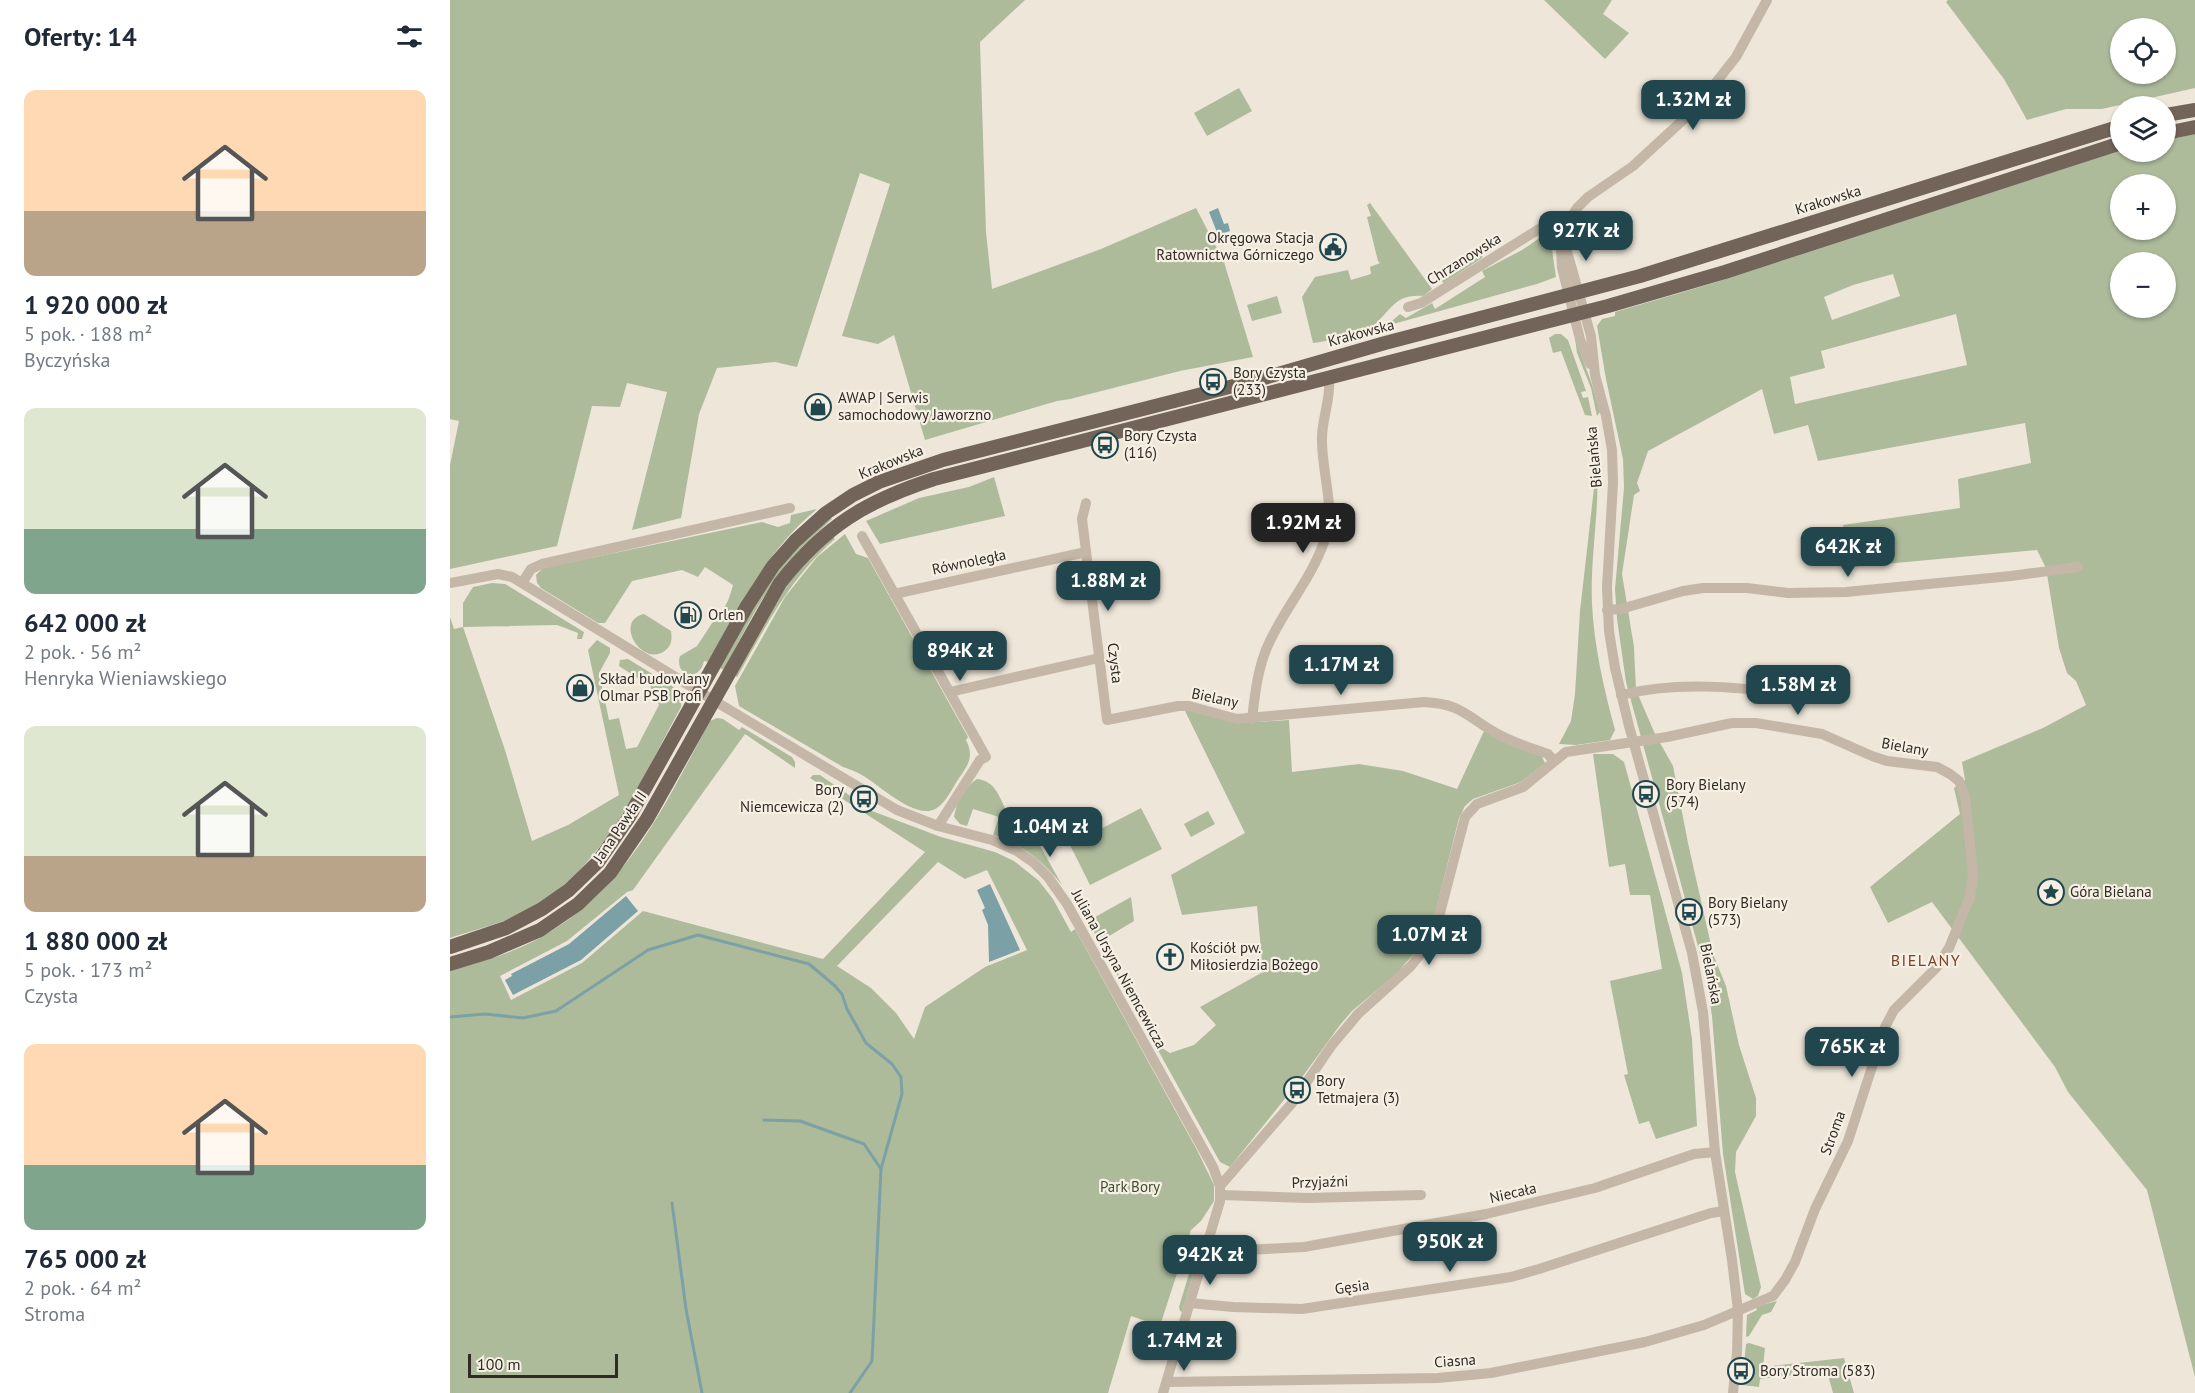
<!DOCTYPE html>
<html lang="pl">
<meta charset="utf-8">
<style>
body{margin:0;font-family:"PT Sans",sans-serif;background:#f2f2f3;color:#1f2937;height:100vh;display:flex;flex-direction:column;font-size:22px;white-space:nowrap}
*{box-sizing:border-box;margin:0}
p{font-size:20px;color:#747a83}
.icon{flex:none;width:33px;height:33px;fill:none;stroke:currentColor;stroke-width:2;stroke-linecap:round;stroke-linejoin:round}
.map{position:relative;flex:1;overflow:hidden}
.sheet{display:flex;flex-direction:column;background:#fff;width:450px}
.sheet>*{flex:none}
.buttons{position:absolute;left:1660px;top:18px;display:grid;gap:12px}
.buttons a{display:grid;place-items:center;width:66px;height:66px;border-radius:50%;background:#fff;box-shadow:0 2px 4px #0004;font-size:30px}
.scale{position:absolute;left:18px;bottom:15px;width:150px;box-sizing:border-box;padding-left:6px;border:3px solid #312b26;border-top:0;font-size:16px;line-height:21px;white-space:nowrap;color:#312b26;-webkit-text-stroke:4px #f6f0e4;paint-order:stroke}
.price{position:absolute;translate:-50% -51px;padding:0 14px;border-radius:12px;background:#21464e;color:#fff;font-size:20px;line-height:39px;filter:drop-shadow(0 2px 3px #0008)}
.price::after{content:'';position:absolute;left:50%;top:36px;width:18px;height:14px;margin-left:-9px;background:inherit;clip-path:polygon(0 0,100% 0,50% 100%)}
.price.on{background:#222;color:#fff}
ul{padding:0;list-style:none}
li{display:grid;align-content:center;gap:12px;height:318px;padding:0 24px}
li span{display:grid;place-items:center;height:186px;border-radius:12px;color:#555}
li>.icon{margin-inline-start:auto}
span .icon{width:108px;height:108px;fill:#fffc;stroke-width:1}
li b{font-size:26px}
h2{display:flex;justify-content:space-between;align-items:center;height:72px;padding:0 24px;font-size:26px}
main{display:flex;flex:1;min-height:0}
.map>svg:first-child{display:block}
.green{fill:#adbb9b;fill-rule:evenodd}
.water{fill:#7ba1a7}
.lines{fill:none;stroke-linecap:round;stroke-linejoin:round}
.stream{stroke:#7ba1a7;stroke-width:3}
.minor{stroke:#c4b7a7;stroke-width:10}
.major{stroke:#726459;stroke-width:14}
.labels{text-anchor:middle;stroke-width:4.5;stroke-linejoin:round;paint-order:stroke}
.street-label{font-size:15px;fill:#312b26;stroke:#f6f0e4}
.poi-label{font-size:15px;fill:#312b26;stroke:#f6f0e4;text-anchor:start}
.park-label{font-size:15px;fill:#3e4d2d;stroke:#f6f0e4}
.neighbourhood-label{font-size:16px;letter-spacing:1.5px;fill:#774329;stroke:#f6f0e4}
</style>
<main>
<section class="sheet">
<h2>Oferty: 14<svg class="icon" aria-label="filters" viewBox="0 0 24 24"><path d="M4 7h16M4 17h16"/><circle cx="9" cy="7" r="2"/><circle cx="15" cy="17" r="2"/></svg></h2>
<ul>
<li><span style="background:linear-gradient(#ffd9b3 65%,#b9a48a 0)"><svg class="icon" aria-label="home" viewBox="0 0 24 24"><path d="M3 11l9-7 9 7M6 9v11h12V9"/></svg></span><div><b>1 920 000 zł</b><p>5 pok. · 188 m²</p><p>Byczyńska</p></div></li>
<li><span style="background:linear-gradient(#dfe7d0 65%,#7fa58c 0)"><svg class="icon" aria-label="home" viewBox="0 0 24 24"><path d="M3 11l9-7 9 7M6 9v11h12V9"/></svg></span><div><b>642 000 zł</b><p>2 pok. · 56 m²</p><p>Henryka Wieniawskiego</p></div></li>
<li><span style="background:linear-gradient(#dfe7d0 70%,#b9a48a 0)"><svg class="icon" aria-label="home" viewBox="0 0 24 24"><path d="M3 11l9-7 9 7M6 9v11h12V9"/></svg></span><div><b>1 880 000 zł</b><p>5 pok. · 173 m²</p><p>Czysta</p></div></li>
<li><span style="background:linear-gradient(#ffd9b3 65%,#7fa58c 0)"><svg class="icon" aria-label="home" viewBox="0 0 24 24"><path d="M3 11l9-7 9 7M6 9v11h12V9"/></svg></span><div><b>765 000 zł</b><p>2 pok. · 64 m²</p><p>Stroma</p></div></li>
</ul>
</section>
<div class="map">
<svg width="1745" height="1393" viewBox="0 0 1745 1393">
<rect width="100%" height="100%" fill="#eee6d9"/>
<g class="green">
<polygon points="0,0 575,0 530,42 536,232 542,289 651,249 746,208 774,262 803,357 730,371 620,399 607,401 475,440 444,335 428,344 392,336 440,184 410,173 347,367 325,362 267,368 249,414 231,518 182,530 217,392 177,383 170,407 142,406 107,546 0,569 0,465 9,421 0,419"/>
<polygon points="1094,0 1162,0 1153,14 1179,33 1155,59"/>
<path d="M1498,0H1745V88L1652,109H1616L1577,120L1554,79L1496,2ZM1716,28V74H1671V28Z"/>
<polygon points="789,88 802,111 757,136 744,113"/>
<path d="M1745,134V1377L1697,1190L1618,1092L1605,1067L1482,902L1438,923L1420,887L1510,814L1504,788L1515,780L1512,762L1593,728L1636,705L1626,681L1617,673L1609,648L1596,568L1587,550L1402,567L1393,525L1510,508L1508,479L1581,463L1575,423L1368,461L1358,425L1324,434L1312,389L1198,451L1187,483L1190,491L1184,495L1172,574L1184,647L1186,690L1205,734L1223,766L1238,843L1263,954L1276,986L1289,1045L1306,1098V1116L1286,1152L1285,1172L1311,1287L1308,1296L1303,1299L1295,1294L1273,1154L1262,1016L1255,972L1176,682L1167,619L1165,589L1174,488L1173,459L1156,379L1147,326L1152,319L1165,316V312L1267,282L1671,150V152H1716V140ZM1671,184H1716V230H1671ZM1671,262H1716V308H1671ZM1443,274L1450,296L1382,320L1374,297L1403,285ZM1506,314L1517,365L1345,404L1340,377L1375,368L1371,351Z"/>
<path d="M920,203L982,289L973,296C944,294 942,310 923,326C917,331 872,343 863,343L852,297L865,277L898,270L901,280L921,274L920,267L930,263L928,261L917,217L921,216L917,205Z"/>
<polygon points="1094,235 1100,236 1106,277 1087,284 936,326 950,314 956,318 982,303 985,309 1035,277 1032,271 1072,250"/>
<polygon points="1030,244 1034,251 1032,258 994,283 988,278 990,279 1032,252"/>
<polygon points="827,296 832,313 802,321 797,305"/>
<polygon points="1105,334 1111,334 1118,340 1136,391 1131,392 1133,398 1138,397 1142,416 1135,415 1111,351 1103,353 1099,338"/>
<polygon points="1125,338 1143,387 1150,412 1147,416 1141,388 1127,353"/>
<path d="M1147,462C1150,509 1140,556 1142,604C1144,646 1154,689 1165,730L1160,740L1126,745L1109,744L1121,721L1125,694L1130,611Z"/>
<polygon points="544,477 555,516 430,544 416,521 469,498 519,487"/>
<path d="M367,509C317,550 290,606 259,662L254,661C253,665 252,668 249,671C240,681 225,671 230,656L247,646L268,614C277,608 280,595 283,585L255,567L248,577L232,570L182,581L155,623H148L91,588L87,583L86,575L93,568L312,522L328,527L340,523L341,515Z"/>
<path d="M380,517L382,519C365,535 347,550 333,569C309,600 292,636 274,670L270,668C293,626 314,584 345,548C355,537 369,527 380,517Z"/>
<path d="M395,534L406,554L418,558L518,737L516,740C524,756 519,764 509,778C503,787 497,801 487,808C466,822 429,784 410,774C405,771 399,769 393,767L289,706L285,686L335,597L367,557Z"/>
<path d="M382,536L385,539C339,579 317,625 287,677L284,675L330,594L347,570Z"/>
<path d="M42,583L55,584L134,632L132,639H127L128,633L107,625L13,627L55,750L82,841L118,825L169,795L138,650L147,640L160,648V653L149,673L159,720L169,718L176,749L187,747L209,705L200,686L169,666L170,660L178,659L222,686C230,693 232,697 231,707C188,785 150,881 61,918C42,926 20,931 0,938V617L4,629L13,627V603L23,587Z"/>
<path d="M194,614L221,631C222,638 222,644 217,649C194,671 162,621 194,614Z"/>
<polygon points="734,709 807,722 839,720 842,772 909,764 953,771 1007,789 1034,731 1091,755 1095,763 1071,782 1023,799 1015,806 1009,818 985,914 968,949 946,974 902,1011 890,1025 853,1076 780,1167 770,1162 704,1043 720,1053 744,1045 766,1025 750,1007 813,972 807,906 732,915 721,875 795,833"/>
<path d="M267,718L273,719L289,730L292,727L342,757L345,762V768L295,734L183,890L177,892L117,941L50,976L61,1000L132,963L193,911L373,959L475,852L360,778L363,775H370L422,811L491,837L545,852L564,861L589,881L603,899L621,932L625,929L747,1150L764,1185V1201L751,1221L741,1230L710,1326L681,1316L658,1393H0V971C27,963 56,955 82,942C176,894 212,809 260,721ZM488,862L515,879L537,870L577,950L535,967L475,1007L464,1039L446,1013L421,988L387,966Z"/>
<polygon points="1143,754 1163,754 1174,762 1232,973 1242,1039 1247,1126 1206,1139 1199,1121 1189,1124 1174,1075 1178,1074 1160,981 1212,969 1200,895 1180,895 1175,864 1159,867"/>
<path d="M527,779C546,781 549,797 557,812L554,824L564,839L581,830L612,885C593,861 572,844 543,835L549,817L523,809L517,826L510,824L504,817C506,803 515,787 527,779Z"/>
<polygon points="691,808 712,849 640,885 620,845"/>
<polygon points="758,811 765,824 741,837 734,824"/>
<polygon points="681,897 684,921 651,941 695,1024 706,1030 698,1032 638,921"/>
<polygon points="745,1254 748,1257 732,1312 730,1311 729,1307"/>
<polygon points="1327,1301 1321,1312 1312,1315 1299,1336 1296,1337 1297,1315 1307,1310 1306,1307"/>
<polygon points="1299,1343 1315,1348 1313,1367 1394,1358 1404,1393 1383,1393 1377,1371 1310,1379 1309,1387 1292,1385 1296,1344"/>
</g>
<g class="water">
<polygon points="768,208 774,224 778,223 780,231 768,235 759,212"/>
<polygon points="540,884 570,950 539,962 538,925 532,910 535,908 527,890"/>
<polygon points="176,896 188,911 131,960 63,995 55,980 62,976 61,974 119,944"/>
</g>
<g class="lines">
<g class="stream">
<polyline points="0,1017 35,1014 73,1018 106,1011 198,950 248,935 359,964 384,985 392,994 397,1009 416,1043 442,1064 451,1077 452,1094 431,1169 422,1361 400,1393"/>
<polyline points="314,1120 350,1121 414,1144 431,1169"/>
<polyline points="222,1203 236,1309 252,1393"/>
</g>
<g class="minor">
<polyline points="1114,241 1141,336 1145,375 1156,416 1162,450 1163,483 1157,587 1159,631 1165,668 1179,726 1242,953 1253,1012 1265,1152 1282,1260 1288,1311 1287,1353 1283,1393"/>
<polyline points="958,307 971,303 1097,224 1106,222 1117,225"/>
<polyline points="1140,364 1130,339 1112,268 1111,249 1119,221 1127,208 1138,197 1183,166 1245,109 1286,57 1317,0"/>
<path d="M636,503L632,519L657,720L728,706H739L787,719L974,702C1012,704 1016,716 1046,733C1061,742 1081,748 1098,754L1103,760"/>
<polyline points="412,536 536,757 530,760 488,826"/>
<polyline points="0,583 48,574 62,577 263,700 447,810 488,826 542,840 567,851 584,863 598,877 617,904 763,1167 770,1186 770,1201 713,1393"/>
<polyline points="72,583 81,569 92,564 340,508"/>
<polyline points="444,594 636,552"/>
<polyline points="1157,610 1171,609 1233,591 1253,588 1297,588 1338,593 1396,592 1561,576 1628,567"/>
<polyline points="500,692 649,658"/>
<path d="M1171,695C1226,681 1287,687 1342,694"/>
<path d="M802,719C805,693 808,666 819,643C835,608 861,579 874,542C887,509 871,472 872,438C872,418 881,399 879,379"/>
<polyline points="771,1195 857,1198 971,1195"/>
<polyline points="755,1250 795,1250 854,1247 1036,1214 1145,1188 1244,1154 1265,1152"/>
<polyline points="739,1303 783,1307 852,1309 1061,1277 1089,1269 1261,1213 1274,1211"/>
<polyline points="717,1382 988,1378 1041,1373 1195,1342 1254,1325 1318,1298 1323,1296 1335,1280 1345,1262 1365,1209 1398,1141 1435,1027 1444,1010 1487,967 1499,948 1520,897 1523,874 1515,796 1509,781 1500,774 1487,767 1437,761 1422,756 1372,734 1306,723 1282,723 1217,737 1116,752 1073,787 1027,804 1015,817 989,917 972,952 961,966 908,1014 882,1045 843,1102 770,1186"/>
</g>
<g class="major">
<polyline points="1716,115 1745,110"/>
<polyline points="1716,133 1745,127"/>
<polyline points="0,947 56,928 92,909 119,890 148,862 179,817 297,606 323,566 345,541 376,513 403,495 429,482 493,460 807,380 935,343 1190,276 1671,126"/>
<path d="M0,964L39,952L90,930L128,904L160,873L197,819L330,583C375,526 416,501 484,479L1158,306L1275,272L1671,143"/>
</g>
</g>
<defs>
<symbol id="civic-ring" viewBox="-11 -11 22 22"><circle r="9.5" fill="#f6f0e4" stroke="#21464e" stroke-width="1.5"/><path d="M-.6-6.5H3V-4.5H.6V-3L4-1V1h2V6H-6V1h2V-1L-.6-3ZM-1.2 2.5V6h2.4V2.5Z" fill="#21464e"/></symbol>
<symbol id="bus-ring" viewBox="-11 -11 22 22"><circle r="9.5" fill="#f6f0e4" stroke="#21464e" stroke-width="1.5"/><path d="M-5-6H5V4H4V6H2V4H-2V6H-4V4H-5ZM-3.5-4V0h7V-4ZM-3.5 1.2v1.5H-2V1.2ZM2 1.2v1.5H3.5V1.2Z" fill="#21464e"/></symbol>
<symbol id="shop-ring" viewBox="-11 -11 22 22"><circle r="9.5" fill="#f6f0e4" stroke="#21464e" stroke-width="1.5"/><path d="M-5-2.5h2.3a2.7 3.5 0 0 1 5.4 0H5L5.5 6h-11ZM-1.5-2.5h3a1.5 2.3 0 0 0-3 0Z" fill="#21464e"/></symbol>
<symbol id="fuel-ring" viewBox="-11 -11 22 22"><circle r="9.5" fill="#f6f0e4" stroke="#21464e" stroke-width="1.5"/><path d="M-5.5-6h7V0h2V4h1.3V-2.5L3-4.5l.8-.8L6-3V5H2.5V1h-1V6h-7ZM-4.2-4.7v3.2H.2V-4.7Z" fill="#21464e"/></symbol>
<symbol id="sight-ring" viewBox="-11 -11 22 22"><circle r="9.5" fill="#f6f0e4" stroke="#21464e" stroke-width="1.5"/><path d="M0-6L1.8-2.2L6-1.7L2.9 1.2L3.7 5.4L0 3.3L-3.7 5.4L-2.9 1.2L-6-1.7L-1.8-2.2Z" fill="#21464e"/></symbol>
<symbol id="church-ring" viewBox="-11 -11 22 22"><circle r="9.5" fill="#f6f0e4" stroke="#21464e" stroke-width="1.5"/><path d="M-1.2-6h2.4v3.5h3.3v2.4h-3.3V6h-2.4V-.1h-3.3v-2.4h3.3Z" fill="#21464e"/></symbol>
</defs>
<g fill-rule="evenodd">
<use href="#civic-ring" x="868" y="232" width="30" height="30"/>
<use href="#bus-ring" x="748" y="367" width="30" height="30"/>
<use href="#shop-ring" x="353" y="392" width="30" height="30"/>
<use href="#bus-ring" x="640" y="430" width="30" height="30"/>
<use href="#fuel-ring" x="223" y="600" width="30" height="30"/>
<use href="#shop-ring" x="115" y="673" width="30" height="30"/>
<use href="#bus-ring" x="1181" y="779" width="30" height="30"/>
<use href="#bus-ring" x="399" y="784" width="30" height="30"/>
<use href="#sight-ring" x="1586" y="877" width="30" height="30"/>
<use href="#bus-ring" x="1224" y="897" width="30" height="30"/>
<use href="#church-ring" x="705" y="942" width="30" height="30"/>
<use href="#bus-ring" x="832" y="1075" width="30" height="30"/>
<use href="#bus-ring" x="1276" y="1356" width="30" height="30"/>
</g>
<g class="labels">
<g class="street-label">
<text transform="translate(1378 200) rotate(-17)" y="5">Krakowska</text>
<text transform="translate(1014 259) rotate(-32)" y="5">Chrzanowska</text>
<text transform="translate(911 333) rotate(-15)" y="5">Krakowska</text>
<text transform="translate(1144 457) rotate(-95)" y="5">Bielańska</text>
<text transform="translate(441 462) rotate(-22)" y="5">Krakowska</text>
<text transform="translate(519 562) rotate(-12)" y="5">Równoległa</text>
<text transform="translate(665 663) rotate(83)" y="5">Czysta</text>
<text transform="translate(765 698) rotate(12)" y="5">Bielany</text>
<text transform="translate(1455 747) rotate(10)" y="5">Bielany</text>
<text transform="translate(170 827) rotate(-56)" y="5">Jana Pawła II</text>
<text transform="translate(669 969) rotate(61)" y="5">Juliana Ursyna Niemcewicza</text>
<text transform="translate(1261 974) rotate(79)" y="5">Bielańska</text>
<text transform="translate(1383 1133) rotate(-70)" y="5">Stroma</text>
<text transform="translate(870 1182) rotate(-2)" y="5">Przyjaźni</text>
<text transform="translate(1063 1193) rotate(-13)" y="5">Niecała</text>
<text transform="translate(902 1287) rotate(-8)" y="5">Gęsia</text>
<text transform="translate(1005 1361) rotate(-4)" y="5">Ciasna</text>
</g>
<g class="poi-label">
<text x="864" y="243" text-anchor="end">Okręgowa Stacja<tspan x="864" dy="17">Ratownictwa Górniczego</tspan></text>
<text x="783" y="378">Bory Czysta<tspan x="783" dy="17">(233)</tspan></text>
<text x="388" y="403">AWAP | Serwis<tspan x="388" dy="17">samochodowy Jaworzno</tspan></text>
<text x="674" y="441">Bory Czysta<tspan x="674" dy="17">(116)</tspan></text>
<text x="258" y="620">Orlen</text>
<text x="150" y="684">Skład budowlany<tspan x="150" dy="17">Olmar PSB Profi</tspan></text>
<text x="1216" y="790">Bory Bielany<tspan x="1216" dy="17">(574)</tspan></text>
<text x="394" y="795" text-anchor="end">Bory<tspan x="394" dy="17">Niemcewicza (2)</tspan></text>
<text x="1620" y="897">Góra Bielana</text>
<text x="1258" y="908">Bory Bielany<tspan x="1258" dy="17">(573)</tspan></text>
<text x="740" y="953">Kościół pw.<tspan x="740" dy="17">Miłosierdzia Bożego</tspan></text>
<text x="866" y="1086">Bory<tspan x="866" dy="17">Tetmajera (3)</tspan></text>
<text x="1310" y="1376">Bory Stroma (583)</text>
</g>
<g class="park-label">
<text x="680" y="1192">Park Bory</text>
</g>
<g class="neighbourhood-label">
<text x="1476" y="966">BIELANY</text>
</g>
</g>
</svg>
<div class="buttons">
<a><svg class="icon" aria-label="locate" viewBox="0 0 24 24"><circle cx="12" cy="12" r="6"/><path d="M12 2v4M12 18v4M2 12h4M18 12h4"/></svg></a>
<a><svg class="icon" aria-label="layers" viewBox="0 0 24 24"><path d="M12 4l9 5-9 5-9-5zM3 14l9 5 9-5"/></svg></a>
<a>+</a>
<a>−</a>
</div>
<div class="scale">100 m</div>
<b class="price" style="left:1243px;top:131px">1.32M zł</b>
<b class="price" style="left:1136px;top:262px">927K zł</b>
<b class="price on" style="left:853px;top:554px">1.92M zł</b>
<b class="price" style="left:1398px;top:578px">642K zł</b>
<b class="price" style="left:658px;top:612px">1.88M zł</b>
<b class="price" style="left:510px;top:682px">894K zł</b>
<b class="price" style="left:891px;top:696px">1.17M zł</b>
<b class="price" style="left:1348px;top:716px">1.58M zł</b>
<b class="price" style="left:600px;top:858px">1.04M zł</b>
<b class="price" style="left:979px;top:966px">1.07M zł</b>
<b class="price" style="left:1402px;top:1078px">765K zł</b>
<b class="price" style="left:1000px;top:1273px">950K zł</b>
<b class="price" style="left:760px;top:1286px">942K zł</b>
<b class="price" style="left:734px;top:1372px">1.74M zł</b>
</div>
</main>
